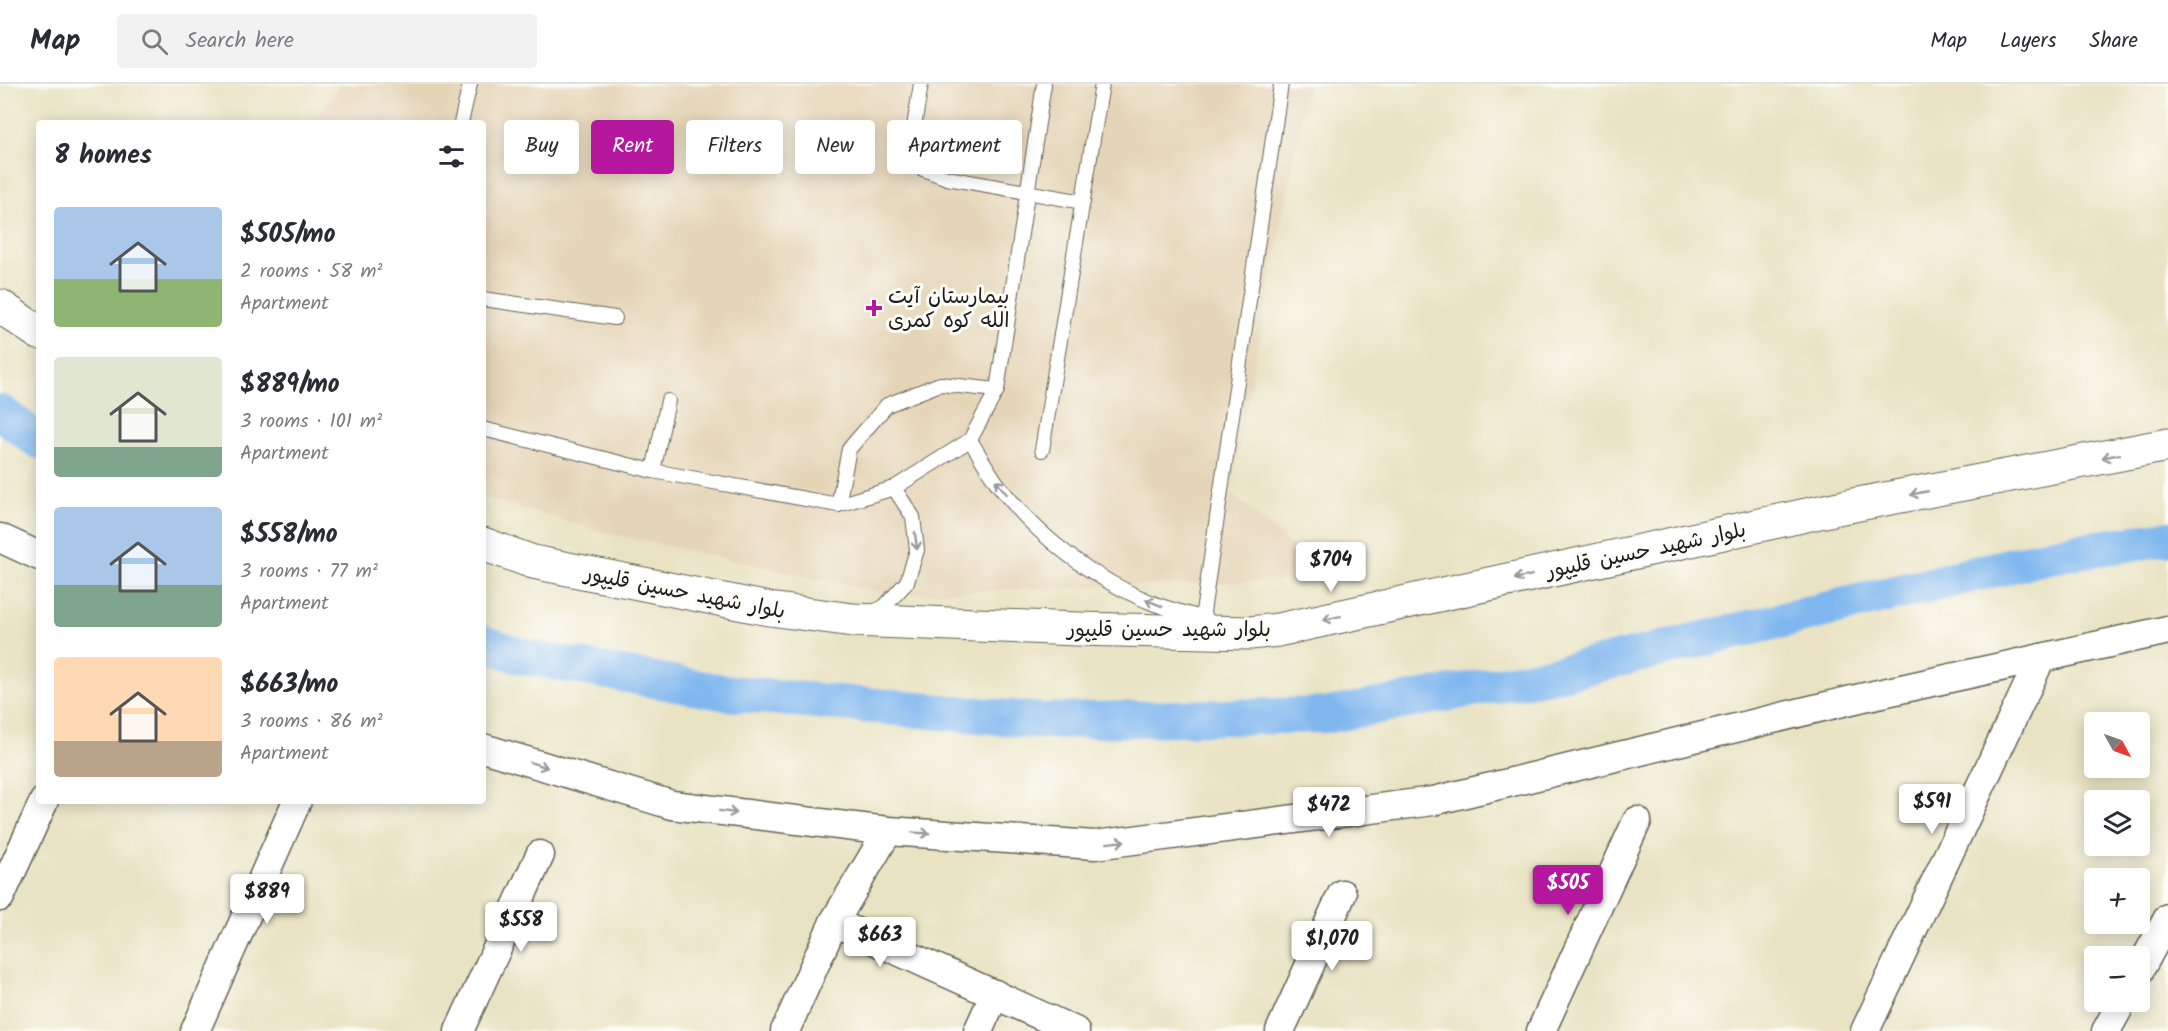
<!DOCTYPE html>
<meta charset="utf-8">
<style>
body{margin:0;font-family:Kalam,"Playpen Sans Arabic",sans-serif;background:#f2f2f3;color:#2b2b33;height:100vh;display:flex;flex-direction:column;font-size:22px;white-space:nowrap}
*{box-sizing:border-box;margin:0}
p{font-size:20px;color:#7c7c81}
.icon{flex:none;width:33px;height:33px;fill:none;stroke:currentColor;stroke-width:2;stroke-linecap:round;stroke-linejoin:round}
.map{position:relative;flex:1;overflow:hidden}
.sheet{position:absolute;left:36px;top:36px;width:450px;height:684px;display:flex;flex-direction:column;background:#fff;border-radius:6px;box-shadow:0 3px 15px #0003}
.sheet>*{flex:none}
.hud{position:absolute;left:504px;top:36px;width:570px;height:54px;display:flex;gap:12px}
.needle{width:39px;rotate:130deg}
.controls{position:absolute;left:2084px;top:628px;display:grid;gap:12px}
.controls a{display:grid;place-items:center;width:66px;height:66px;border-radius:6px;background:#fff;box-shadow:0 3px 15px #0003;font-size:30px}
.price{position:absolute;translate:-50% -51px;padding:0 14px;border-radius:6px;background:#fff;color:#222;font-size:20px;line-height:39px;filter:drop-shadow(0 2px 3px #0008)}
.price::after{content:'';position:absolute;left:50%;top:36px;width:18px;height:14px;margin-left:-9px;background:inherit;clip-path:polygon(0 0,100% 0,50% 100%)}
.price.current{background:#b5179e;color:#fff}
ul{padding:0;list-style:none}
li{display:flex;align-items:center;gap:18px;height:150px;padding:0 18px}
li span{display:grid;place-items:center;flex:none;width:168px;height:120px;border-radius:6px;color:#555}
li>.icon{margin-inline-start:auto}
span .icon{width:72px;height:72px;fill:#fffc;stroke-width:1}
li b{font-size:26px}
h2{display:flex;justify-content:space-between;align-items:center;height:72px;padding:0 18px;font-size:26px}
.chip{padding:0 21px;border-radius:6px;background:#fff;box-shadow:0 3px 15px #0003;font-size:21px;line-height:54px}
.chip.current{background:#b5179e;color:#fff}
header{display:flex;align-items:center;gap:36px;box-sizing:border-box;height:84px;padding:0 30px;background:#fff;border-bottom:2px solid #e1e1e2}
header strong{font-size:28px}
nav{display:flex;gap:33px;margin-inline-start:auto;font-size:21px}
.search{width:420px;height:54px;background:#f2f2f3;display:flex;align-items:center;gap:15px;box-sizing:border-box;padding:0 21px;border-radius:6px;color:#7c7c81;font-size:22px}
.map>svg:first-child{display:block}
.built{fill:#e5d5b7}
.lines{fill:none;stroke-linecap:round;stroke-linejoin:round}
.canal{stroke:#80b7ef;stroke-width:36}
.service-casing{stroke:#646256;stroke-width:16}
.minor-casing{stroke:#646256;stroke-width:31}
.tertiary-casing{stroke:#646256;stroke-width:35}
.service{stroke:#fff;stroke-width:14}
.minor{stroke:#fff;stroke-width:28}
.tertiary{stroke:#fff;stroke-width:33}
.oneway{stroke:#999}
.poi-dot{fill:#b5179e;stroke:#fdfcf7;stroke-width:2}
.labels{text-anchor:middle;stroke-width:6;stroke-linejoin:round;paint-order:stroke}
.poi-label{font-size:21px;fill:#1c1c1c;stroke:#fdfcf7;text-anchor:start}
.street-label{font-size:21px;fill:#1c1c1c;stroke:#fdfcf7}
</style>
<header>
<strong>Map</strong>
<div class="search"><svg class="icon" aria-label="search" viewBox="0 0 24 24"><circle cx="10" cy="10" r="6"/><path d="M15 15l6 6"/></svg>Search here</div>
<nav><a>Map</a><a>Layers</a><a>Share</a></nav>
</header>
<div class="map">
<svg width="2168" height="947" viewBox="0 0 2168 947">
<rect width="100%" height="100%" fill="#fdfcf7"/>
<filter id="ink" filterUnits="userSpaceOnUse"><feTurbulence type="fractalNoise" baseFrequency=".0167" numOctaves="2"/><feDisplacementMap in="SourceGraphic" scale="12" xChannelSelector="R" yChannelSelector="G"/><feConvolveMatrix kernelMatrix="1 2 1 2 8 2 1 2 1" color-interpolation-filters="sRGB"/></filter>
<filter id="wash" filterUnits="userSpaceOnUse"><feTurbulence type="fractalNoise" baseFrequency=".008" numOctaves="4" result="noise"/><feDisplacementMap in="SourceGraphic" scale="24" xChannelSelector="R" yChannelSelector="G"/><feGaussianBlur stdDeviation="1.35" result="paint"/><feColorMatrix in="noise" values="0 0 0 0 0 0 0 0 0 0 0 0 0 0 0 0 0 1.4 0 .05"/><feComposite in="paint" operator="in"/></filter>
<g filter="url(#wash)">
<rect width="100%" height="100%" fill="#e9e3c3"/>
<polygon class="built" points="339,0 1308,0 1230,408 1330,495 890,510 602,448 483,413 483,39 315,39"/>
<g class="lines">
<g class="canal">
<polyline points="0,328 39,357"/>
<polyline points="483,559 520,572 727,609 1043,637 1329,631 1566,588 2058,470 2168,454"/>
</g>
</g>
</g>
<g filter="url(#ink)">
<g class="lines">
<defs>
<g id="service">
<polyline points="921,0 910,67 923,85 947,94 1083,118"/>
<polyline points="461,39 470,0"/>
<polyline points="483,215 615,234"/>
<polyline points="483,345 653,387 838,421 894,404 970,356 997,306 1044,0"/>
<path d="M970,356C979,370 987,385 997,399C1036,452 1094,496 1155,520C1172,526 1191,531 1208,536"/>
<polyline points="1042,366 1102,0"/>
<polyline points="653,387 668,317"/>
<polyline points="838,421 849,365 887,321 940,300 997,306"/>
<polyline points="870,529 884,523 907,498 917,466 913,433 894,404"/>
<polyline points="1202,535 1281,0"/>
</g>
<g id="minor">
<polyline points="0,454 39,472"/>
<polyline points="483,664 672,721 888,747 1095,761 1433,717 1860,614 2168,546"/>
<polyline points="888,747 834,838 1075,947"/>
<polyline points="0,813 44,717"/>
<polyline points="2139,887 2168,834"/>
<polyline points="195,947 297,717"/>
<polyline points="459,947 540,771"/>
<polyline points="785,947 834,838"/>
<polyline points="978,947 995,910"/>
<polyline points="1280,947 1342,810"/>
<polyline points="1541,947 1637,737"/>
<polyline points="1865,947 2041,574"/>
<polyline points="2106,947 2122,918"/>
</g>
<g id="tertiary">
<polyline points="0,222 39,249"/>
<polyline points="483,460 533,478 769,525 853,536 1077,545 1250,549 1278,546 1843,423 2168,361"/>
</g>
</defs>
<use href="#service" class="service-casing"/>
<use href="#minor" class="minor-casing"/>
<use href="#tertiary" class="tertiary-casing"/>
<use href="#service" class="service"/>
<use href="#minor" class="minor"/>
<use href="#tertiary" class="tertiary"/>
</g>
<defs><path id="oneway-shaft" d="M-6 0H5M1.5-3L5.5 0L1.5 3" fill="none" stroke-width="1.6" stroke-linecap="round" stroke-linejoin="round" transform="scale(1.5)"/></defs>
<g class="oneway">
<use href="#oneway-shaft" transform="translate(2111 372) rotate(169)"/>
<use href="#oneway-shaft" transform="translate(1001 403) rotate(-129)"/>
<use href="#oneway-shaft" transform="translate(1919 409) rotate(169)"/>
<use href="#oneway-shaft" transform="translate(916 457) rotate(83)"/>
<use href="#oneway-shaft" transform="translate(1523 493) rotate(168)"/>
<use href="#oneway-shaft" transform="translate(1154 519) rotate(-158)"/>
<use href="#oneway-shaft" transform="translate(1332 534) rotate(168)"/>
<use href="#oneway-shaft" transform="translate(539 681) rotate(17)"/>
<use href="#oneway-shaft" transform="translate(728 728) rotate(7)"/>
<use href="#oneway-shaft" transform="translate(921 749) rotate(4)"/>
<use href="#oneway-shaft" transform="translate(1116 758) rotate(-7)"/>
</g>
</g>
<path class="poi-dot" d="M871 215h6v6h6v6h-6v6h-6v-6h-6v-6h6z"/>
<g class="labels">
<g class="poi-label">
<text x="888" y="219">بیمارستان آیت<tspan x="888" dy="24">الله کوه کمری</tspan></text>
</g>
<g class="street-label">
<text transform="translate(1646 466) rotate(-12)" y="7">بلوار شهید حسین قلیپور</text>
<text transform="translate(685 508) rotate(11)" y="7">بلوار شهید حسین قلیپور</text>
<text x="1169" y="552">بلوار شهید حسین قلیپور</text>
</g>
</g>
</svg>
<div class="controls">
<a><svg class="needle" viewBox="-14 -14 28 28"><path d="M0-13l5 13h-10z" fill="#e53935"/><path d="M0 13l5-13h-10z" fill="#7c7c81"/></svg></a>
<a><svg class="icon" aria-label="layers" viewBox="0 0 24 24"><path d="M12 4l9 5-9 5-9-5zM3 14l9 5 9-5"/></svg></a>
<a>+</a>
<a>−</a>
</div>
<b class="price" style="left:1331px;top:509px">$704</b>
<b class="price" style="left:1932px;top:751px">$591</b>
<b class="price" style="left:1329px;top:754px">$472</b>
<b class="price current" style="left:1568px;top:832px">$505</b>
<b class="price" style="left:267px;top:841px">$889</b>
<b class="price" style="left:521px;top:869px">$558</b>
<b class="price" style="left:880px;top:884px">$663</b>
<b class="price" style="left:1332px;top:888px">$1,070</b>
<div class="hud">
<a class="chip">Buy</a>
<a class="chip current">Rent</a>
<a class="chip">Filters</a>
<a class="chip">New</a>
<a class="chip">Apartment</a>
</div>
<section class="sheet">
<h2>8 homes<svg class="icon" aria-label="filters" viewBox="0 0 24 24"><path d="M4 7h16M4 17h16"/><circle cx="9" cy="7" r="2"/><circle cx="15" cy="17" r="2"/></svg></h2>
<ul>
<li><span style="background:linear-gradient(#a9c7e8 60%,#8fb573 0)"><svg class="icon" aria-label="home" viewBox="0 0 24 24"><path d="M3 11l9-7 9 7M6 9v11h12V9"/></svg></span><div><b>$505/mo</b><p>2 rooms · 58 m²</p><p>Apartment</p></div></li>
<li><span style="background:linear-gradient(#dfe7d0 75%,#7fa58c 0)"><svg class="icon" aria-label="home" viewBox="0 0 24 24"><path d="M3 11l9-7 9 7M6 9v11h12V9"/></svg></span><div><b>$889/mo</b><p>3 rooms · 101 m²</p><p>Apartment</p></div></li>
<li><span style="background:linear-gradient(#a9c7e8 65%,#7fa58c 0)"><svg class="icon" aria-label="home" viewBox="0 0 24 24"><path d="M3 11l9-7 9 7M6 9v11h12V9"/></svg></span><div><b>$558/mo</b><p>3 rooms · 77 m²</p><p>Apartment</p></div></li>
<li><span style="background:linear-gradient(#ffd9b3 70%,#b9a48a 0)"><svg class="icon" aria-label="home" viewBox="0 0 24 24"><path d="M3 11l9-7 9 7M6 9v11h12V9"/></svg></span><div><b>$663/mo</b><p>3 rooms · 86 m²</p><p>Apartment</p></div></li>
</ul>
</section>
</div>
